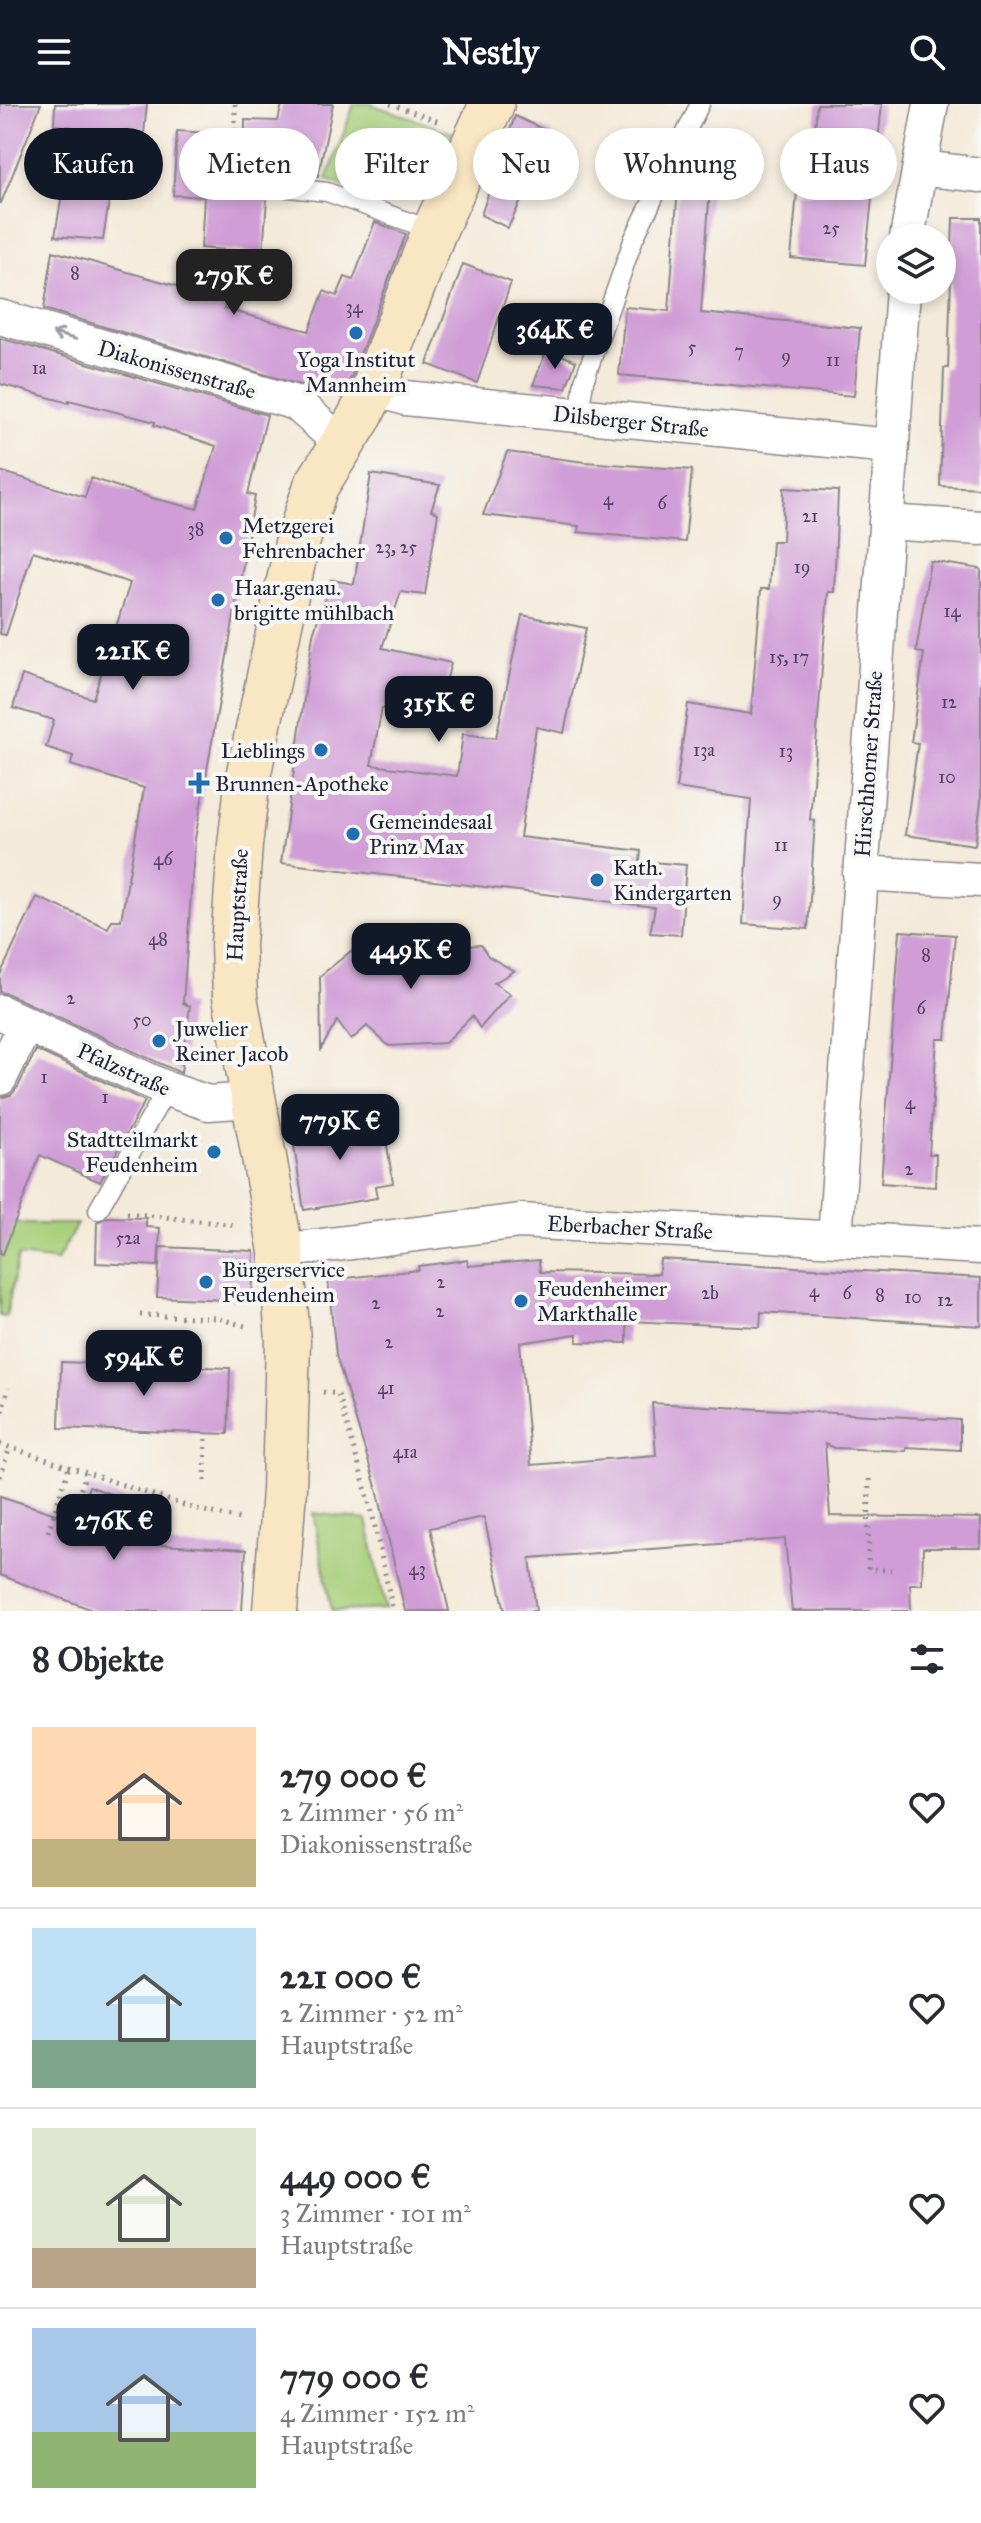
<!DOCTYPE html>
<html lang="de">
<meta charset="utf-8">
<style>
body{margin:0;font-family:"IM FELL Great Primer",serif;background:#f7f7f7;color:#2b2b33;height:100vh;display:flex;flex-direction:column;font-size:30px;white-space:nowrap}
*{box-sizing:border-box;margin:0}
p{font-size:26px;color:#7c7c81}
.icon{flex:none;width:44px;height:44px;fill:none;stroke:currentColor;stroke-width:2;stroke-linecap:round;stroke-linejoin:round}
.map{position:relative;height:1507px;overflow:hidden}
.details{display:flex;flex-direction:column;background:#fff;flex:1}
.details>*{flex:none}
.hud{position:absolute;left:24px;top:24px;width:934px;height:72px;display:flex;gap:16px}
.controls{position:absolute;left:876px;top:120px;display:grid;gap:16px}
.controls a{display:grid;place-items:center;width:80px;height:80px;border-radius:50%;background:#fff;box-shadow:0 4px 12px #0003;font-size:40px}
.price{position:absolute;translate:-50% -68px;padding:0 18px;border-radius:16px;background:#111827;color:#fff;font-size:26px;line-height:52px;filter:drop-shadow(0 2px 4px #0008)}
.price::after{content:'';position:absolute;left:50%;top:48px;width:24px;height:18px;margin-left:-12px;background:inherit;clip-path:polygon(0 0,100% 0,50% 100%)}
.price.current{background:#222;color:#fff}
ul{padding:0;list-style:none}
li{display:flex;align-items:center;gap:24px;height:200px;padding:0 32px}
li+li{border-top:2px solid #e1e1e2}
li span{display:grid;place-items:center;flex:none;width:224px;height:160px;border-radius:0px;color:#555}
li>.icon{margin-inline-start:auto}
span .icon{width:96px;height:96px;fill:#fffc;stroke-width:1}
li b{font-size:34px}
h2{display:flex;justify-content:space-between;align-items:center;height:96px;padding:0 32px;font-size:34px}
.tag{padding:0 28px;border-radius:36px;background:#fff;box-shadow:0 4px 12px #0003;font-size:28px;line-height:72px}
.tag.current{background:#111827;color:#fff}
header{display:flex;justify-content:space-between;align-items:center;height:104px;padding:0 32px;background:#111827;color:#fff;font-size:36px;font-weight:700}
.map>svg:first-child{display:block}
.green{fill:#a8cf7a;stroke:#65785a;stroke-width:2}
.building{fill:#d09dd7}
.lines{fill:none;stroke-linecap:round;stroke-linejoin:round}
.lane-casing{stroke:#8b868a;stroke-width:21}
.street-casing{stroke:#8b868a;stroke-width:37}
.secondary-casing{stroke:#8b868a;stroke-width:47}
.path{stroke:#8b868a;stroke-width:5;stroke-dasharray:2 6;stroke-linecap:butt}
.lane{stroke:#fff;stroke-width:18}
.street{stroke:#fff;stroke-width:34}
.secondary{stroke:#f9e7c3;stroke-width:44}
.oneway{stroke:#9c9ca7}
.poi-dot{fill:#1f6fb2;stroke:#f6f6f2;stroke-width:3}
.labels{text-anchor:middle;stroke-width:8;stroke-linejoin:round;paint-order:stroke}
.number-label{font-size:18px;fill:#4e4162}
.poi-label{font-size:22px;fill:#22223b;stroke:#f6f6f2;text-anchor:start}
.street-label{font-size:22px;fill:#22223b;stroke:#f6f6f2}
</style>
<header><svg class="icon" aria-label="menu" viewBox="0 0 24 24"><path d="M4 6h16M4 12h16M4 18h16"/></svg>Nestly<svg class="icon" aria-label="search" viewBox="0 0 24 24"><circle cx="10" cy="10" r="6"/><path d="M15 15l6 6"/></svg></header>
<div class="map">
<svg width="981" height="1507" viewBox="0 0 981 1507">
<rect width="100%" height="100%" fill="#f6f6f2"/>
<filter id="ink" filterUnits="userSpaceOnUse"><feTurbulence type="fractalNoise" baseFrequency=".0125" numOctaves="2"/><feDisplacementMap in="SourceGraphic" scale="16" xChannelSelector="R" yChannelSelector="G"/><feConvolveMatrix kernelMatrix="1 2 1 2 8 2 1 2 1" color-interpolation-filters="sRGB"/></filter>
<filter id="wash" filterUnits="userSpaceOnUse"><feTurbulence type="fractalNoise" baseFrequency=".006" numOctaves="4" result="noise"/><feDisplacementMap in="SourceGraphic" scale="32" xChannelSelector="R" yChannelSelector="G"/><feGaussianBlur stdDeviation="1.8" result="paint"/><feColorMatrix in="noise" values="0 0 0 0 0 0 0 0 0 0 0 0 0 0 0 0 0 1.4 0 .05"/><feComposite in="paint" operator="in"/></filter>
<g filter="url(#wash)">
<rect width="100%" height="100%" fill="#f4ead9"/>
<g class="green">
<polygon points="354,0 371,0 453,29 437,74 382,54 369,91 327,76"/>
<polygon points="0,1113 24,1120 77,1120 57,1157 18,1152 6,1213 0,1212"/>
<polygon points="313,1409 367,1416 386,1505 332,1507"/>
</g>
<g id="blocks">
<g class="building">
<polygon points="0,0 41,0 1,99 0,99"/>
<polygon points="55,0 147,0 144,29 120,27 103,136 55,132 73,23 54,21"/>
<polygon points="282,0 333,0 318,72 270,59 269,70 229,67 223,77 229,88 267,94 263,149 201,144 204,93 173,91 177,27 245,31 245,16 278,17"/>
<polygon points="817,0 882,0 865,161 791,154 797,88 810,89"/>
<polygon points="515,12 553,30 508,124 481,111"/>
<polygon points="678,82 710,84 701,209 860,224 854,292 619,271 625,203 669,207"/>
<polygon points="953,114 981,114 981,384 940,382 944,264 948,264"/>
<polygon points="375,118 406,130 351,274 341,293 44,205 53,147 227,196 224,205 309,227 324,187 337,192 345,173 353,176"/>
<polygon points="463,160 511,178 477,279 427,260"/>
<polygon points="0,234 267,311 248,390 255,392 195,735 183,899 190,902 181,969 8,890 0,888 0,871 37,793 108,824 112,816 121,816 144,684 71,661 73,652 46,643 54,616 13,604 22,571 93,595 130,479 33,447 6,531 0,530 0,367 85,393 91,374 152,394 197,405 216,342 154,321 155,318 69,296 69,299 0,280"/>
<polygon points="547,245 576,257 566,284 533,281"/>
<polygon points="507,348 585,358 692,366 685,438 578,428 579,422 483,411"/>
<polygon points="371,370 440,381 431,406 438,409 425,491 401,488 382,544 451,559 436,614 382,604 371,661 457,672 463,630 496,634 522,511 586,524 564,629 536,623 520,733 641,747 640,757 686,761 681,831 650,829 655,803 281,759 313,530 331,476 354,480"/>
<polygon points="784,384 838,387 834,488 828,488 810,716 815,717 808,825 743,820 751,695 676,684 688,600 751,610 761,485 769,485 772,437 782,437"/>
<polygon points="930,457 981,465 981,698 975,741 905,731 918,639 911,638 924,549 916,548"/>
<polygon points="900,827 955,831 946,935 937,935 929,1050 936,1050 935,1083 881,1079"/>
<polygon points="437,830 450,843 481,841 488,852 514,867 494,879 510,890 480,924 472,912 445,939 389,942 367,922 351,936 337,917 321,945 320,872 351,847 360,859 383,833"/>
<polygon points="36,946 145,997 100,1078 40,1051 3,1150 0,1149 0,994 11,991 18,983"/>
<polygon points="364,1011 368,1032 385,1029 393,1079 375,1082 377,1094 304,1106 291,1023"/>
<polygon points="108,1113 146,1114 146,1123 160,1124 158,1162 96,1159 97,1118"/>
<polygon points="160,1143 254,1147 252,1197 157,1193"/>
<polygon points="660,1155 981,1174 981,1222 761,1208 760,1223 627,1217 627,1239 577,1238 577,1230 520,1239 531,1361 656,1351 652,1299 960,1316 960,1346 906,1343 906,1347 834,1344 825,1340 830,1412 981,1414 981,1444 923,1444 922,1480 910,1480 911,1507 792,1507 785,1435 530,1454 536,1507 505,1507 484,1413 430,1424 449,1507 405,1507 378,1389 336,1251 328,1176 419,1166 418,1162 467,1156 468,1162 539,1156 540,1168 659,1170"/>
<polygon points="61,1258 230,1264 228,1330 59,1324"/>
<polygon points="89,1382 124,1395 109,1438 246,1446 242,1507 95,1507 0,1471 0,1392 77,1417"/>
</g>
</g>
</g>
<g filter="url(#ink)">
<use href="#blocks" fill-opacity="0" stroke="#8b868a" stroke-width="2"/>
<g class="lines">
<defs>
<g id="lane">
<polyline points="235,78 327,88 434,127"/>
<polyline points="579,312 584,277 634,134 700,0"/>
<polyline points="98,1106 167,985"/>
</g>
<g id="street">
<polyline points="920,64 981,71"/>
<polyline points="907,134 931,0"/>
<polyline points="0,213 296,299 341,339"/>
<polyline points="374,284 405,294 890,342"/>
<polyline points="886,418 981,424"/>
<polyline points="860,769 981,776"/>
<polyline points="0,908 167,985 208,999 253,996"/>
<polyline points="0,974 26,920"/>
<polyline points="835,1134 903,186"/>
<polyline points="281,1147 520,1117 981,1143"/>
</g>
<polyline id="secondary" points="275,1507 284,1386 288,1236 281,1147 235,893 233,841 240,741 248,673 297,439 316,382 359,314 374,284 434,127 492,0"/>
</defs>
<use href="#lane" class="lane-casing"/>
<use href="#street" class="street-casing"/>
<use href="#secondary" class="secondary-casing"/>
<g class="path">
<polyline points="235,0 235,53"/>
<polyline points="390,0 442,19"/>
<polyline points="127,1109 236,1121"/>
<polyline points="140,1211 217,1214 245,1222 246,1226"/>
<polyline points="323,1288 338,1290 371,1404 393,1507"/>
<polyline points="0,1315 8,1284"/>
<polyline points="0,1340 192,1404 243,1416"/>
<polyline points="0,1373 10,1343"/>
<polyline points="869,1375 868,1465 891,1466"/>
<polyline points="205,1377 206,1329"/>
<polyline points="81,1404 75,1402 86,1369"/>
<polyline points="48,1428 69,1363"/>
</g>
<use href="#lane" class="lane"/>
<use href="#street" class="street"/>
<use href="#secondary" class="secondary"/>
</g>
<defs><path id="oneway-shaft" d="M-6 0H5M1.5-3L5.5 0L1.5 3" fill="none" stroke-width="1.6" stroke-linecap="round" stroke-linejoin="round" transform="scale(2)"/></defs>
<use class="oneway" href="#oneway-shaft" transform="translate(64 232) rotate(-164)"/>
</g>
<g class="poi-dot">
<circle cx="356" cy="229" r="8"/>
<circle cx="226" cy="434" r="8"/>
<circle cx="218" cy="496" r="8"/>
<circle cx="321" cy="646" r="8"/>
<path d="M195 667h8v8h8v8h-8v8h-8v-8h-8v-8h8z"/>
<circle cx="353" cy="730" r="8"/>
<circle cx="597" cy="776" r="8"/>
<circle cx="159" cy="937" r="8"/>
<circle cx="214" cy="1048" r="8"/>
<circle cx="206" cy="1178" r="8"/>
<circle cx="521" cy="1197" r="8"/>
</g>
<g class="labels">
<g class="number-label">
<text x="831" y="130">25</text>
<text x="75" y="175">8</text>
<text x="354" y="209">34</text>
<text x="692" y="249">5</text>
<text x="739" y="253">7</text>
<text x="786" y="258">9</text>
<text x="833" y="262">11</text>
<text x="39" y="270">1a</text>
<text x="608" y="401">4</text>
<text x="662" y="405">6</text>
<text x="810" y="418">21</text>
<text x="196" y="431">38</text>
<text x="396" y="449">23, 25</text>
<text x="802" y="469">19</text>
<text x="952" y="513">14</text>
<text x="789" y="559">15, 17</text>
<text x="949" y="604">12</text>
<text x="704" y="652">13a</text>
<text x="786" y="653">13</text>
<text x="947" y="679">10</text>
<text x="781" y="747">11</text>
<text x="163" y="761">46</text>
<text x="777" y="801">9</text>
<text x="158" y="841">48</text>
<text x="926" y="857">8</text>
<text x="71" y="900">2</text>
<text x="921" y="910">6</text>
<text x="142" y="922">50</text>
<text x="44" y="979">1</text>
<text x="105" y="999">1</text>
<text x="910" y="1005">4</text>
<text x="909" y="1071">2</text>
<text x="128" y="1140">52a</text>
<text x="441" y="1184">2</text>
<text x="814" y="1193">4</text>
<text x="710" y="1195">2b</text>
<text x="847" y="1195">6</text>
<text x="880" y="1197">8</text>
<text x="913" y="1199">10</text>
<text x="945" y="1202">12</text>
<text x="376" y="1205">2</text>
<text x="440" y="1213">2</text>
<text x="389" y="1244">2</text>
<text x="386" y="1290">41</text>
<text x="405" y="1354">41a</text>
<text x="417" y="1471">43</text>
</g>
<g class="poi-label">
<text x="356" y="263" text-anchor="middle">Yoga Institut<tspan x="356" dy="25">Mannheim</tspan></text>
<text x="242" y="429">Metzgerei<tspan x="242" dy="25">Fehrenbacher</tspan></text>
<text x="234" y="491">Haar.genau.<tspan x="234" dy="25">brigitte mühlbach</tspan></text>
<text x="305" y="654" text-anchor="end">Lieblings</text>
<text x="215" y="687">Brunnen-Apotheke</text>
<text x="369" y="725">Gemeindesaal<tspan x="369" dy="25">Prinz Max</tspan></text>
<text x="613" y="771">Kath.<tspan x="613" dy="25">Kindergarten</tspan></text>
<text x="175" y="932">Juwelier<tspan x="175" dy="25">Reiner Jacob</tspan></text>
<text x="198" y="1043" text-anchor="end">Stadtteilmarkt<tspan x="198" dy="25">Feudenheim</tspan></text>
<text x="222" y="1173">Bürgerservice<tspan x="222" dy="25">Feudenheim</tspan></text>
<text x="537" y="1192">Feudenheimer<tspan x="537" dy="25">Markthalle</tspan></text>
</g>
<g class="street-label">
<text transform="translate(177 265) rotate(16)" y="8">Diakonissenstraße</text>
<text transform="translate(631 317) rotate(6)" y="8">Dilsberger Straße</text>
<text transform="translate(868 660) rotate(-86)" y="8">Hirschhorner Straße</text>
<text transform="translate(237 801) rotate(-87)" y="8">Hauptstraße</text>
<text transform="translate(124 965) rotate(24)" y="8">Pfalzstraße</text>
<text transform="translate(630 1123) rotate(3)" y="8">Eberbacher Straße</text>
</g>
</g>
</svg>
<div class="controls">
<a><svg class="icon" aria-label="layers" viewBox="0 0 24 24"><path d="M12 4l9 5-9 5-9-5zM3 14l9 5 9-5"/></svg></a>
</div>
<b class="price current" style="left:234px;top:213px">279K €</b>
<b class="price" style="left:555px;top:267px">364K €</b>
<b class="price" style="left:133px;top:588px">221K €</b>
<b class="price" style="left:439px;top:640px">315K €</b>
<b class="price" style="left:411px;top:887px">449K €</b>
<b class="price" style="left:340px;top:1058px">779K €</b>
<b class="price" style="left:144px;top:1294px">594K €</b>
<b class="price" style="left:114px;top:1458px">276K €</b>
<div class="hud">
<a class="tag current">Kaufen</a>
<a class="tag">Mieten</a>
<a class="tag">Filter</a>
<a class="tag">Neu</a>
<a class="tag">Wohnung</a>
<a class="tag">Haus</a>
</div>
</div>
<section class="details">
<h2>8 Objekte<svg class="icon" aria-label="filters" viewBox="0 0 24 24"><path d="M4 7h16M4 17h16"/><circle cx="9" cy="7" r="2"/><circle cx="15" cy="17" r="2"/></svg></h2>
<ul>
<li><span style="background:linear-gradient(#ffd9b3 70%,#c2b280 0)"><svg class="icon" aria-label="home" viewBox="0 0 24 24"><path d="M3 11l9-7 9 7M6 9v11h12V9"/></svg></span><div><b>279 000 €</b><p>2 Zimmer · 56 m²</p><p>Diakonissenstraße</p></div><svg class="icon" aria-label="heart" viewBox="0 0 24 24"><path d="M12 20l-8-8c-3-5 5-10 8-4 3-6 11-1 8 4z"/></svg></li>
<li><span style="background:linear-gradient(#bfe0f5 70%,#7fa58c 0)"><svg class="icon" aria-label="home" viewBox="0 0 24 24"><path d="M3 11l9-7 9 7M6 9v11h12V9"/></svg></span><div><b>221 000 €</b><p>2 Zimmer · 52 m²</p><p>Hauptstraße</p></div><svg class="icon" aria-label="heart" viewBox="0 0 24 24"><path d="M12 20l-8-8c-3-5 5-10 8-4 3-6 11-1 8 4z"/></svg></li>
<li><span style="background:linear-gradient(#dfe7d0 75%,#b9a48a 0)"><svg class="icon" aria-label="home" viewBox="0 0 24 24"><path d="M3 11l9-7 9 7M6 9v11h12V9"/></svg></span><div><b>449 000 €</b><p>3 Zimmer · 101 m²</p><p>Hauptstraße</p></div><svg class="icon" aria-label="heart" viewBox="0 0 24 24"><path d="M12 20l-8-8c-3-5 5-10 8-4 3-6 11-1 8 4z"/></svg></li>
<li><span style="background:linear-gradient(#a9c7e8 65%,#8fb573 0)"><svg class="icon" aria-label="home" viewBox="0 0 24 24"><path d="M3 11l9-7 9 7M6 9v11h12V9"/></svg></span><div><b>779 000 €</b><p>4 Zimmer · 152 m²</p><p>Hauptstraße</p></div><svg class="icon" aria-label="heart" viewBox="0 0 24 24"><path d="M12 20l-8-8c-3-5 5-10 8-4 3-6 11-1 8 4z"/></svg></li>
</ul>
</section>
